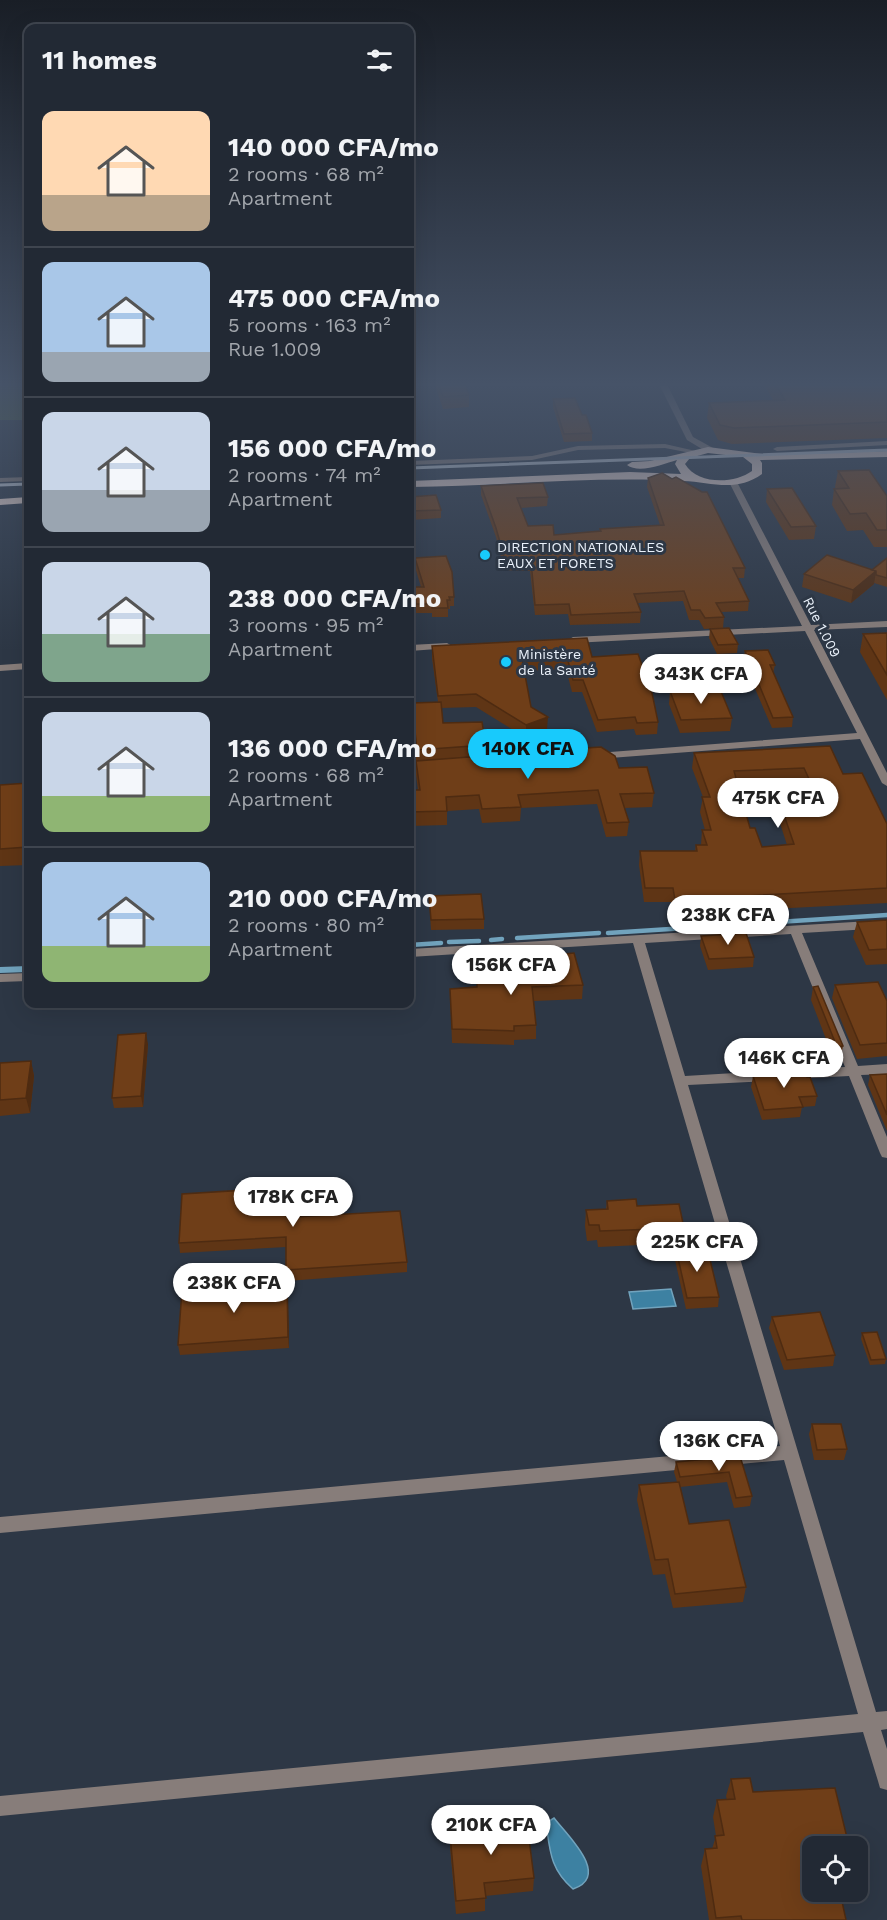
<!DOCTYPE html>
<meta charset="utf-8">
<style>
body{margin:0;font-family:"Work Sans",sans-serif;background:#2a313c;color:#f1f3f6;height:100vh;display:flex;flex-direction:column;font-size:22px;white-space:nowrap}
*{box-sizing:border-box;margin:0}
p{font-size:20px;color:#a2a6ac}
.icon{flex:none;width:33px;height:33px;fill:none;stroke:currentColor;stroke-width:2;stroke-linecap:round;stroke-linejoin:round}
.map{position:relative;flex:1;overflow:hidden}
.details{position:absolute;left:24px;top:24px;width:390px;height:984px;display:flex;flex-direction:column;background:#222934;border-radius:12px;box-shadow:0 6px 24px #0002,0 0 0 2px #3f454f}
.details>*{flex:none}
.fabs{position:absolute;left:802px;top:1836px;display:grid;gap:12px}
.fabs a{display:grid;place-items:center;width:66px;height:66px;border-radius:12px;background:#222934;box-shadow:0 6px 24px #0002,0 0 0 2px #3f454f;font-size:30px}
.price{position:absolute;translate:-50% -51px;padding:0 14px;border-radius:21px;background:#fff;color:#222;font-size:20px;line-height:39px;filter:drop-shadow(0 2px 3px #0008)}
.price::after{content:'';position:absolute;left:50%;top:36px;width:18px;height:14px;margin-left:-9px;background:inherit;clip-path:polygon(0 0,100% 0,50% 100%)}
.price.active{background:#18cafc;color:#111}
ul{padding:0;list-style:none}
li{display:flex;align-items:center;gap:18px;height:150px;padding:0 18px}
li+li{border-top:2px solid #3f454f}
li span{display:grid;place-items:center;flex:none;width:168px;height:120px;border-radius:12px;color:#555}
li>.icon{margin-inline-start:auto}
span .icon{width:72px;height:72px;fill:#fffc;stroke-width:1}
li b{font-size:26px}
h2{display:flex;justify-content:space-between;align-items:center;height:72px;padding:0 18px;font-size:26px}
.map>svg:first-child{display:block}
.green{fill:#4d613b}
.water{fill:#3d81a2;stroke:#71a3bd;stroke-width:1.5}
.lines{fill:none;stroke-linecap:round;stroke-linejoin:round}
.stream-far1{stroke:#71a3bd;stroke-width:4.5}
.stream{stroke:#71a3bd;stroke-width:6}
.minor{fill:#877d7a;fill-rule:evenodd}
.tertiary{fill:#877d7a;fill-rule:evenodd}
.trunk{fill:#e7d2ca;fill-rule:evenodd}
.rail{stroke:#c4ccd6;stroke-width:3}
.wall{fill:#5f3515;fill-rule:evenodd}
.shaded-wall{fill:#4e2b11}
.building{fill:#6f3e18;stroke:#4e2b11;stroke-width:1.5;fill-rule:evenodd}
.poi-dot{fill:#18cafc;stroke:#2d3745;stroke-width:2}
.labels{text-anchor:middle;stroke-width:6;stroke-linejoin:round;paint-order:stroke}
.far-poi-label{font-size:14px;fill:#ebf2fb;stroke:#2d3745;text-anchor:start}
.far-street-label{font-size:14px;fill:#ebf2fb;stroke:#2d3745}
</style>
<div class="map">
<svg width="887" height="1920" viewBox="0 0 887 1920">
<rect width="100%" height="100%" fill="#2d3745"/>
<rect class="green" x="0" y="382" width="28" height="38"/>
<g class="water">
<polygon points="671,1289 676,1306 633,1309 629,1292"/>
<path d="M554,1818C566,1834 612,1876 573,1889C550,1869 550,1851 546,1823Z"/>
</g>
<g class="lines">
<g class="stream-far1">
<polyline points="608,933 887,915"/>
<polyline points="517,938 599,933"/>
<polyline points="491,940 502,939"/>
<polyline points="449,942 479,941"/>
<polyline points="410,945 441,943"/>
</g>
<polyline class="stream" points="0,970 28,969"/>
<g class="minor">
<polygon points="887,441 887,445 777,451 773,449 777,447"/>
<polygon points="665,444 700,452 696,454 665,448 578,450 532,460 410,465 410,461 532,456 578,446"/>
<polygon points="28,477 28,481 0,482 0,478"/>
<polygon points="730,480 737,482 811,625 887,621 887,627 814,630 887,773 887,786 882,783 860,739 597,759 592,756 597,753 857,733 805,631 573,643 568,640 573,637 802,626 729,482"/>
<polygon points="447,643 452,646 450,648 410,651 410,645"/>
<polygon points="28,663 28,669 0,671 0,665"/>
<polygon points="430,765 435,768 434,770 410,773 410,767"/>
<polygon points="887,920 887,928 802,933 858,1066 887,1064 887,1074 861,1075 887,1137 887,1158 882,1157 880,1153 849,1076 792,1079 787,1077 786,1074 787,1071 792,1069 845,1067 791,934 645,943 685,1076 769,1071 774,1073 775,1076 774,1079 769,1081 688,1085 876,1712 887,1711 887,1729 881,1730 887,1749 887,1790 880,1788 878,1781 863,1732 0,1816 0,1796 858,1714 784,1460 0,1533 0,1517 780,1446 633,943 410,957 410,949"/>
<polygon points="28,973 28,981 0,982 0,974"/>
</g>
<polygon class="tertiary" points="658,382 666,382 693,437 713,448 713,452 707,452 687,440"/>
<g class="trunk">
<path d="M708,447L770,455L887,451V457L760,460L762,463V474C736,493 711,482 683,481C592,476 501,486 410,487V481L630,472L681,474L675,464L677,460C663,464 639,474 627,465L632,462L650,461ZM708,453L743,457L752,464V471C734,484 698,485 685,464L690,458Z"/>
<polygon points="28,497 28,503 0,505 0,499"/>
</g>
<g class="rail">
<polyline points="410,468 887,450"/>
<polyline points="0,485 28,484"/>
</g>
</g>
<g class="wall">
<polygon points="434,382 464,382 469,395 469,407 443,409"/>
<polygon points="582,382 618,382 618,384 583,385"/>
<polygon points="763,382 887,382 887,438 732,444 718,440 707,418 709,403 773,400"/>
<polygon points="553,399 582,415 592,433 592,441 564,442 553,407"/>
<polygon points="838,471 887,496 887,547 874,547 863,530 847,531 832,505 834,489 836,489 835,487"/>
<polygon points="648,478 745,568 744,578 738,578 749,601 748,611 721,612 724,617 723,628 704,629 699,620 689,620 683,601 638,603 641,612 640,623 570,625 568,614 535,615 530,571 504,570 496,537 481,495 481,486 548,497 547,506 521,508 528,526 554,535 600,531 600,529 660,525 647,487"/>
<polygon points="767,489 816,526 814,539 789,540 766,502"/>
<polygon points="410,497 441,510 441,518 410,520"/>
<polygon points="415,558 454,597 454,606 450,606 450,609 448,609 448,617 432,617 432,613 416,613 415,587 421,587 415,567"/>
<polygon points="887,558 887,587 874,583 874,584 851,603 802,587 804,574 872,570"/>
<polygon points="710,629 738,644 737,653 717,654 709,638"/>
<polygon points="887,633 887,700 860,652 863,634"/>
<polygon points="432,646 592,657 658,722 657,734 636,735 634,729 597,732 582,692 572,692 566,669 524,671 531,707 547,729 526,738 476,707 441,708 443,723 486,745 485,756 509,756 586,752 586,748 619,768 654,793 652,807 624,808 629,822 627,836 606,837 597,804 521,808 520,821 482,823 479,809 447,811 447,825 410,826 410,790 418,790 416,775 416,761 412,717 412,703 438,702 432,658"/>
<polygon points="745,651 775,665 773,673 793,717 792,727 772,728 743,661"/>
<polygon points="670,691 732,718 730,731 680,733 669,704"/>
<path d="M830,746L843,774L887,824V903L673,914L671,902H644L639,865L640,851H695L696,845H701L702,830H705L700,812L703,797L692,768L694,753ZM801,782L811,803H780L778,817L787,845L762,847L750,828L738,785Z"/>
<polygon points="28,783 28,865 0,866 0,785"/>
<polygon points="429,896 484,919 484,929 431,930"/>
<polygon points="887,920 887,964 866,965 853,937 857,922"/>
<polygon points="701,936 754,957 753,967 708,970 700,946"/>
<polygon points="523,958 583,985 582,999 534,1001 536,1025 536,1039 514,1040 514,1045 452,1043 450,989 525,981 523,972"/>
<polygon points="835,985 887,1001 887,1056 857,1059 832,998"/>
<polygon points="813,987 843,1046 840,1060 834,1060 811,1000"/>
<polygon points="148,1044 143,1107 114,1108 112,1098"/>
<polygon points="31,1061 34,1076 30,1113 0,1116 0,1063"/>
<polygon points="887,1074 887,1131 868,1085 870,1075"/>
<polygon points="753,1076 807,1077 817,1096 815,1106 802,1107 800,1117 762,1120 751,1087"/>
<polygon points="294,1187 295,1217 407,1262 407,1272 287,1281 286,1247 180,1253 179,1243"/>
<polygon points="607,1201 637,1206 684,1228 682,1243 598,1247 597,1240 587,1241 585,1226 586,1210 606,1209"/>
<polygon points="676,1249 719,1297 718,1307 686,1309 675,1260"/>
<polygon points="287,1283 289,1348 180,1355 178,1345"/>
<polygon points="772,1317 835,1355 833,1366 784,1370 769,1328"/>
<polygon points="862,1333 886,1359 885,1364 870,1365 861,1339"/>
<polygon points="812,1424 847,1449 844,1460 814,1460 809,1434"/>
<polygon points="740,1456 752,1496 750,1506 734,1508 727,1482 680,1487 689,1524 746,1587 743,1602 673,1608 665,1574 653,1575 637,1500 639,1485 677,1482 674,1472 676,1462"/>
<polygon points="731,1779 753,1792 813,1846 846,1920 709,1920 701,1866 705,1849 712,1849 716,1836 713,1817 717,1800 727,1800 726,1796"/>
<polygon points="486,1818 534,1878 533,1891 485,1896 485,1911 456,1914 450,1847 450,1834 485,1831"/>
</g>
<g class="shaded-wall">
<polygon points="876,571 874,584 851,603 853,590"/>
<polygon points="548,717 547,729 526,738 526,725"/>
<polygon points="146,1033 148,1044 143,1107 141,1096"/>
<polygon points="31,1061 34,1076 30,1113 26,1098"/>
<polygon points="287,1283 288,1293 289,1348 288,1337"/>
</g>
<g class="building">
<polygon points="438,382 464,382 469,395 443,397"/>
<polygon points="774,382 887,382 887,422 734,428 720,425 709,403 785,400"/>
<polygon points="575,398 582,415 586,415 592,433 564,434 553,399"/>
<polygon points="869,470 887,496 887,530 877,530 866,513 850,514 834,489 849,488 838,471"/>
<polygon points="662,473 672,479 676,477 702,492 707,492 745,568 733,568 749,601 716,603 724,617 705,618 700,610 691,610 684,591 634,594 641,612 571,615 569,604 535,605 531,561 505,560 496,528 481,486 543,483 548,497 517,498 528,526 553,525 554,535 601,531 600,529 664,525 648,478"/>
<polygon points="792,488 816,526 791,527 767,489"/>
<polygon points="436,495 441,510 410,511 410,497"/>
<polygon points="827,555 876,571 853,590 804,574"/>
<polygon points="446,556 452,572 454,597 449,597 450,600 447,600 448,608 432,608 432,604 416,604 415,587 424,587 415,558"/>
<polygon points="887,558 887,578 876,575 876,571 872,570"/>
<polygon points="729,628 738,644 718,645 710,629"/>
<polygon points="887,633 887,675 863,634"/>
<polygon points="587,638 592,657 638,654 652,693 658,722 637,723 635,717 598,720 583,680 573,680 567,657 522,659 531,707 548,717 526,725 476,694 438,696 432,646"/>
<polygon points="768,650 775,665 770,665 793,717 773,718 745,651"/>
<polygon points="720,689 732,718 681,720 670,691"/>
<polygon points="441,702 443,723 482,722 486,745 417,750 412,703"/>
<path d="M830,746L843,774L862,773L887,824V888L675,900L673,888H645L640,851H697L696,845H707L702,830H711L702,797H710L694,753ZM804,768L820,803H780L794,844L762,847L755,828H750L734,771Z"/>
<polygon points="601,747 615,756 619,768 647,767 654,793 620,794 629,822 607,823 598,790 518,795 521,807 482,809 479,795 446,797 447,811 410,812 410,790 420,790 416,761 509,754 509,756 587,752 586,748"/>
<polygon points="28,783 28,847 0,849 0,785"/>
<polygon points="481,894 484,919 431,920 429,896"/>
<polygon points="887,920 887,949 869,950 857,922"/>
<polygon points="746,933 754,957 709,959 701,936"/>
<polygon points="574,953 583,985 532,987 536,1025 514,1026 514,1031 452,1029 450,989 477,987 477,981 528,981 523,958"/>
<polygon points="878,982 887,1001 887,1043 860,1045 835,985"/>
<polygon points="818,986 843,1046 837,1047 813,987"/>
<polygon points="146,1033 141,1096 112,1098 118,1035"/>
<polygon points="31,1061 26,1098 0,1100 0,1063"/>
<polygon points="806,1070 807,1077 810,1077 817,1096 799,1097 803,1107 764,1110 753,1076"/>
<polygon points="887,1074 887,1115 870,1075"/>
<polygon points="294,1187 295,1217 400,1211 407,1262 286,1270 286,1237 179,1243 182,1194"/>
<polygon points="636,1199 637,1206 679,1204 684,1228 600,1231 599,1225 589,1225 586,1210 608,1209 607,1201"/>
<polygon points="707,1247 719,1297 687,1298 676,1249"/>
<polygon points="287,1283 288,1337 178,1345 182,1290"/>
<polygon points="820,1312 835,1355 787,1360 772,1317"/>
<polygon points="877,1332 886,1359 871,1360 862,1333"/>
<polygon points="812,1424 841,1424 847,1449 817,1450"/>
<polygon points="740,1456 752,1496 736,1498 729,1472 680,1477 676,1462"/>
<polygon points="679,1482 689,1524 729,1520 746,1587 675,1594 668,1559 655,1560 639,1485"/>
<polygon points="750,1778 753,1792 835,1788 849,1846 813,1846 813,1892 840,1892 846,1920 742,1920 741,1916 716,1918 705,1849 717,1848 715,1836 724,1835 717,1800 735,1799 731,1779"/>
<polygon points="526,1815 534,1878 484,1883 486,1898 456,1901 450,1834 487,1831 486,1818"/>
</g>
<linearGradient id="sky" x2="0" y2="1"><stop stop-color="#191e26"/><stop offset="0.59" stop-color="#465368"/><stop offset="1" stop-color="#465368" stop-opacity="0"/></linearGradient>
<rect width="887" height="651" fill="url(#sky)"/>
<g class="poi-dot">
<circle cx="485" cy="555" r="6"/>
<circle cx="506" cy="662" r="6"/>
</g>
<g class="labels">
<g class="far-poi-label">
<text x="497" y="552">DIRECTION NATIONALES<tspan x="497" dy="16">EAUX ET FORETS</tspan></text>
<text x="518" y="659">Ministère<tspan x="518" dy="16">de la Santé</tspan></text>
</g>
<g class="far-street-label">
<text transform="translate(822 627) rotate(63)" y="5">Rue 1.009</text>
</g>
</g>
</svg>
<div class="fabs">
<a><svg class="icon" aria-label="locate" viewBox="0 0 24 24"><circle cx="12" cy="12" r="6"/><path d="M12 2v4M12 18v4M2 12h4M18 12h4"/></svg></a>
</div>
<b class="price" style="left:701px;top:705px">343K CFA</b>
<b class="price active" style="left:528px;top:780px">140K CFA</b>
<b class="price" style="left:778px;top:829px">475K CFA</b>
<b class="price" style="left:728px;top:946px">238K CFA</b>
<b class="price" style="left:511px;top:996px">156K CFA</b>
<b class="price" style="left:784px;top:1089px">146K CFA</b>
<b class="price" style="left:293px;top:1228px">178K CFA</b>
<b class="price" style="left:697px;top:1273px">225K CFA</b>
<b class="price" style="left:234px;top:1314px">238K CFA</b>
<b class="price" style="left:719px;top:1472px">136K CFA</b>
<b class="price" style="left:491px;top:1856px">210K CFA</b>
<section class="details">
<h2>11 homes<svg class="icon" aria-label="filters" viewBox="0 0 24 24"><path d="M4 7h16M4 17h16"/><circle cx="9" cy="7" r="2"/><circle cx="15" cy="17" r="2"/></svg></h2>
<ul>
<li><span style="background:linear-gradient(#ffd9b3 70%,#b9a48a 0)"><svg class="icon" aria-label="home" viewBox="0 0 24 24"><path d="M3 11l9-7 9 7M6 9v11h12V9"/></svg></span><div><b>140 000 CFA/mo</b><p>2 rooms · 68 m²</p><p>Apartment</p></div></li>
<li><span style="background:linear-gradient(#a9c7e8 75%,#9aa5b1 0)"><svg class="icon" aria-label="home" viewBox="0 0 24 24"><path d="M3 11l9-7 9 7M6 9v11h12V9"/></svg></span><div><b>475 000 CFA/mo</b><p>5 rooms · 163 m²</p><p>Rue 1.009</p></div></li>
<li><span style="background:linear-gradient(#c9d6e8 65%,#9aa5b1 0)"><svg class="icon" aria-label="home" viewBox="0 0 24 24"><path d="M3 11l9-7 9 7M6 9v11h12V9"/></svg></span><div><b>156 000 CFA/mo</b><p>2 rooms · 74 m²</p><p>Apartment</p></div></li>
<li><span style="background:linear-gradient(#c9d6e8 60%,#7fa58c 0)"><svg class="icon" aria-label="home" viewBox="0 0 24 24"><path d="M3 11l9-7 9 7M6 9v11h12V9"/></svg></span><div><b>238 000 CFA/mo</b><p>3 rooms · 95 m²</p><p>Apartment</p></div></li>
<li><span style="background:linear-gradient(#c9d6e8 70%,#8fb573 0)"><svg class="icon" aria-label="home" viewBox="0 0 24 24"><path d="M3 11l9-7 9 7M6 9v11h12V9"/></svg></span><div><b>136 000 CFA/mo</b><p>2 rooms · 68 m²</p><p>Apartment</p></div></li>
<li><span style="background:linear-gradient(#a9c7e8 70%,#8fb573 0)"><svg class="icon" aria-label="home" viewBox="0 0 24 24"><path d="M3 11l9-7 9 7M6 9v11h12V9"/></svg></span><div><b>210 000 CFA/mo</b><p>2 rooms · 80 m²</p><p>Apartment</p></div></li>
</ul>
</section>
</div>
